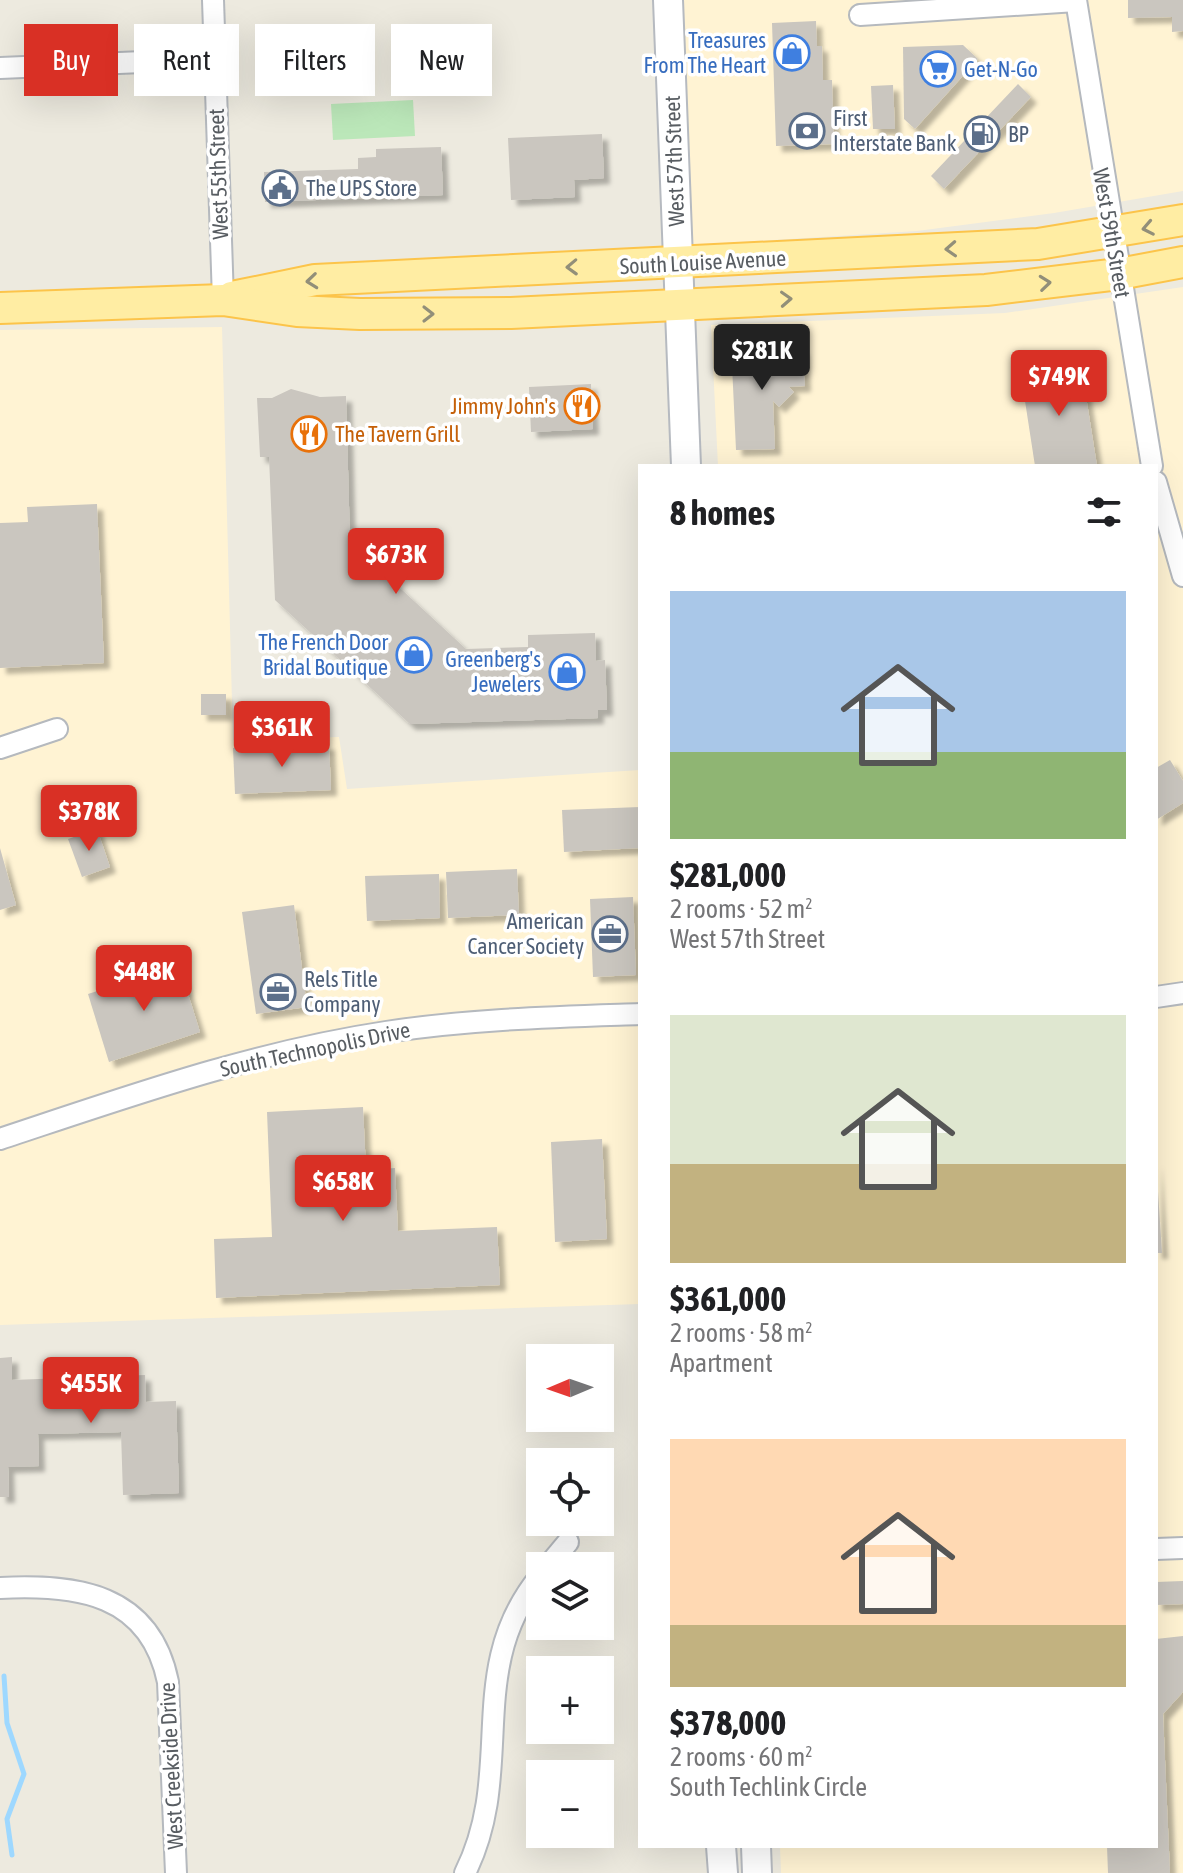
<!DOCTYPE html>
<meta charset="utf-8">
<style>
body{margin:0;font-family:"Asap Condensed",sans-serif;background:#f2f2f2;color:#202124;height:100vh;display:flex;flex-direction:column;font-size:30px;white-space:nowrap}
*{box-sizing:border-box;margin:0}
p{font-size:26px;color:#757577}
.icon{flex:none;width:44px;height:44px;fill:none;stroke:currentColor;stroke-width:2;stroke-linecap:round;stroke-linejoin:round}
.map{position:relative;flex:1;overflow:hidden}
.sheet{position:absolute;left:638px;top:464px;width:520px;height:1384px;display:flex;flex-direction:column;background:#fff;border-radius:0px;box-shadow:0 8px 32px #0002}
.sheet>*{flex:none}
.top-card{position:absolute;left:24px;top:24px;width:494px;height:72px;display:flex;gap:16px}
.needle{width:52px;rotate:268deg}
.buttons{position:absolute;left:526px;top:1344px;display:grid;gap:16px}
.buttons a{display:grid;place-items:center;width:88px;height:88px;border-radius:0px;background:#fff;box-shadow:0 8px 32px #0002;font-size:40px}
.price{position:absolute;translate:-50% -68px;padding:0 18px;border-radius:8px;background:#d93025;color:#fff;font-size:26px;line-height:52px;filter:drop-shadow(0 2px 4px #0008)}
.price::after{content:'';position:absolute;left:50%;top:48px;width:24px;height:18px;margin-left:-12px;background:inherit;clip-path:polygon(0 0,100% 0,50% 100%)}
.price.selected{background:#222;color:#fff}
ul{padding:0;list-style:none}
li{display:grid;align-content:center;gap:16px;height:424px;padding:0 32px}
li span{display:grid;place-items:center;height:248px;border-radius:0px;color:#555}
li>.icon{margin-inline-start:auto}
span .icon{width:144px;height:144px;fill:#fffc;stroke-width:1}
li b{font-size:34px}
h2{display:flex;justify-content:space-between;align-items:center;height:96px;padding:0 32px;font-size:34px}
.tag{padding:0 28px;border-radius:0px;background:#fff;box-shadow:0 8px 32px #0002;font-size:28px;line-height:72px}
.tag.selected{background:#d93025;color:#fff}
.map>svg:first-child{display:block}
.commercial{fill:#fff3d3}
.green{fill:#bbe7b9}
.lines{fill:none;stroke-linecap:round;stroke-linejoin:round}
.stream{stroke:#9ed8ff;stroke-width:5}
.building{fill:#cac6bf;filter:url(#shadow)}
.street-casing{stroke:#b5b9be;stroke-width:24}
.secondary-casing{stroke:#b6bac0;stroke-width:32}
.primary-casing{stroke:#fcc44a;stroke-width:34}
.street{stroke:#fff;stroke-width:20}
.secondary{stroke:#fff;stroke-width:28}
.primary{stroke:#ffeda3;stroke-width:30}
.oneway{stroke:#928f79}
.labels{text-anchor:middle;stroke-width:7;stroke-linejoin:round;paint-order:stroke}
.shop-label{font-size:22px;fill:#366cbe;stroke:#fff;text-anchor:end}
.service-label{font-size:22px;fill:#4e5e75;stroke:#fff;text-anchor:start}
.street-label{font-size:22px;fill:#585d62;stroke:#fff}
.food-label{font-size:22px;fill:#c56008;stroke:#fff;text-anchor:end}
</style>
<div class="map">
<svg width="1183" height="1873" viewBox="0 0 1183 1873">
<defs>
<filter id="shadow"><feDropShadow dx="6" dy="6" stdDeviation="2" flood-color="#0004"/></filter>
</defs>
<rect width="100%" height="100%" fill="#edeadf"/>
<g class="commercial">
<polygon points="683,0 1183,0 1183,191 1054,213 917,231 692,245"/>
<polygon points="1183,287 1183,1873 781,1873 780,1846 1156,1846 1156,466 718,466 711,325 1005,313"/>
<polygon points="222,327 233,740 339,737 347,789 640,770 640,1304 0,1325 0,330"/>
</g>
<polygon class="green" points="413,100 415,136 333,140 331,104"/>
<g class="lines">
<polyline class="stream" points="4,1676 7,1723 24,1774 7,1819 12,1855"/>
</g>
<g class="building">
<polygon points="1128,0 1183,0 1183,31 1172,32 1172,17 1128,18"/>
<polygon points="816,21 817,46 822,46 823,80 832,80 834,144 776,146 772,23"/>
<polygon points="963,45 978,59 915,129 904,119 903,47"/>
<polygon points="1018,84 1031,97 944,189 931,176"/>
<polygon points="893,85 895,129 873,129 871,86"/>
<polygon points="602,134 604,178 574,180 575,197 511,200 508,138"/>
<polygon points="441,147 443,195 265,202 264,172 358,169 358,158 376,157 376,149"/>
<polygon points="741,342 749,351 803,349 805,386 789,387 794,392 779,407 773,401 775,449 736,450 732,365 726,358"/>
<polygon points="1081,365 1097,466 1035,466 1021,375"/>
<polygon points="591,384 593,429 531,432 529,387"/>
<polygon points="291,389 320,397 346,396 350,542 466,649 528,647 528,635 595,633 596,661 605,660 607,710 598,710 598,718 410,724 275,600 269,457 260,457 257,398 272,398"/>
<polygon points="97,504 104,663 0,668 0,523 28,522 27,507"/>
<rect x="201" y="694" width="25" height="21"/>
<polygon points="329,744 331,790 235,794 233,748"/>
<polygon points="1170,760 1183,781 1183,803 1156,820 1156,768"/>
<polygon points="640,807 640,848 564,852 562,810"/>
<polygon points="97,829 110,867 82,877 68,839"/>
<polygon points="0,848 16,905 0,910"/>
<polygon points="517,869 519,915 448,918 446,872"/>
<polygon points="439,874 440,918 367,921 365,876"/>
<polygon points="633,897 636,975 593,977 590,899"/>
<polygon points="294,905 307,1007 256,1014 242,912"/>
<polygon points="179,965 200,1032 109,1062 88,994"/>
<polygon points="363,1107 366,1170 395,1168 398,1231 497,1227 500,1285 216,1298 214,1239 272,1237 267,1112"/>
<polygon points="602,1139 607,1239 555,1242 551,1142"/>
<polygon points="1156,1160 1162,1253 1156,1253"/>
<polygon points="12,1357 12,1380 145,1375 146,1402 176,1401 179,1493 123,1495 121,1432 38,1434 39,1466 8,1467 9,1497 0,1497 0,1358"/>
<polygon points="1183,1581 1183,1604 1156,1605 1156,1582"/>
<polygon points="1183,1636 1183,1692 1163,1714 1170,1873 1108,1873 1107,1846 1156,1846 1156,1639"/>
</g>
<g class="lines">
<defs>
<g id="street">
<polyline points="213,0 223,300"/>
<polyline points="1076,0 1152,466"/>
<polyline points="860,15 1076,1"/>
<polyline points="0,68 214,59"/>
<polyline points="1156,482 1183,576"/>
<polyline points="0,748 57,729"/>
<polyline points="1156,997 1183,993"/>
<path d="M0,1139C127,1097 253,1052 386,1032C470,1019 555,1017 640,1014"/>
<polyline points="1156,1549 1183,1548"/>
<polyline points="548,1566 568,1542"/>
<path d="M0,1588C76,1584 150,1593 168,1682L176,1873"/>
<path d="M465,1873C517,1769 463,1670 540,1576"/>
</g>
<g id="secondary">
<polyline points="668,0 686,466"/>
<polyline points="721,1846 723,1873"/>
<polyline points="756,1846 757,1873"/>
</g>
<g id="primary">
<polyline points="232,297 315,280 1038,244 1183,220"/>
<polyline points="0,308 223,300 297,311 360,314 511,313 986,290 1119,274 1183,262"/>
</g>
</defs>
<use href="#street" class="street-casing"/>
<use href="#secondary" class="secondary-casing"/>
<use href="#primary" class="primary-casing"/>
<use href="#street" class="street"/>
<use href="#secondary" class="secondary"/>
<use href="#primary" class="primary"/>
</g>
<defs><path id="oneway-chevron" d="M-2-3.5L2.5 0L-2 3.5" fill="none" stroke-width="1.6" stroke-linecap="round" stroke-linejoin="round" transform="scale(2)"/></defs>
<g class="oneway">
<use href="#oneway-chevron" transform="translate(1148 228) rotate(169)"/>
<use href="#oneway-chevron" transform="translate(951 249) rotate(177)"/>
<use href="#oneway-chevron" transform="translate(572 267) rotate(178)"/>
<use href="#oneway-chevron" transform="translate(312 281) rotate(174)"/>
<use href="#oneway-chevron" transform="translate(1045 283) rotate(-6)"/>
<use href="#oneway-chevron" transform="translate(786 299) rotate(-3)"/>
<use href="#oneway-chevron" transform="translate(428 314)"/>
</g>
<defs>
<symbol id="shop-ring" viewBox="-11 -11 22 22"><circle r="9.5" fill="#fff" stroke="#3f7fe0" stroke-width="1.5"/><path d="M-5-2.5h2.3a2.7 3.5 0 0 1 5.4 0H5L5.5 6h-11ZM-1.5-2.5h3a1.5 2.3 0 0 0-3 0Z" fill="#3f7fe0"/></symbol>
<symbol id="supermarket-ring" viewBox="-11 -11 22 22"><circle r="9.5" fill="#fff" stroke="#3f7fe0" stroke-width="1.5"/><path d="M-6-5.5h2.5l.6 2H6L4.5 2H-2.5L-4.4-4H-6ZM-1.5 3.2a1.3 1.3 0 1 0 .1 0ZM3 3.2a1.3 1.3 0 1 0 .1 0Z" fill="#3f7fe0"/></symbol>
<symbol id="bank-ring" viewBox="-11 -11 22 22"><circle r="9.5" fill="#fff" stroke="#5c6f8a" stroke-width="1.5"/><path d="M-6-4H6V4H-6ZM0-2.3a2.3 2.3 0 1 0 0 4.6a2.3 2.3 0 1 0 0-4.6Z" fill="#5c6f8a"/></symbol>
<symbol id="fuel-ring" viewBox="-11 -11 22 22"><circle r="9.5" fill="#fff" stroke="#5c6f8a" stroke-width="1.5"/><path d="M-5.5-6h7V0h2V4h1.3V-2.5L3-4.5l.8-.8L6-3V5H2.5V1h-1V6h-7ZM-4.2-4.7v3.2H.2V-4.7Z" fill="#5c6f8a"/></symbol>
<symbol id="civic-ring" viewBox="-11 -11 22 22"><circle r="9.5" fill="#fff" stroke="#5c6f8a" stroke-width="1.5"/><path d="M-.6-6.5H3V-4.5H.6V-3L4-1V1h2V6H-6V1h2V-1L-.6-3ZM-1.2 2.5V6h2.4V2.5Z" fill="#5c6f8a"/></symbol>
<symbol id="restaurant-ring" viewBox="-11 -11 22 22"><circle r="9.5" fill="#fff" stroke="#e8710a" stroke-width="1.5"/><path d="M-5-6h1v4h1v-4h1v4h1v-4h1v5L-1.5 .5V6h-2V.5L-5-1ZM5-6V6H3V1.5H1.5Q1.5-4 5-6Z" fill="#e8710a"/></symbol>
<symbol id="office-ring" viewBox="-11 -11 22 22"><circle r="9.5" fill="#fff" stroke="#5c6f8a" stroke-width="1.5"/><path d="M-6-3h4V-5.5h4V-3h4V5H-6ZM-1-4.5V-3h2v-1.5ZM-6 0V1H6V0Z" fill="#5c6f8a"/></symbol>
</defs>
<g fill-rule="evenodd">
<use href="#shop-ring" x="772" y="33" width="40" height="40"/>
<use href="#supermarket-ring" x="918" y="49" width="40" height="40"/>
<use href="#bank-ring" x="787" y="111" width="40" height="40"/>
<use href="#fuel-ring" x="962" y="114" width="40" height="40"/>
<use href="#civic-ring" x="260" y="168" width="40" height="40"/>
<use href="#restaurant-ring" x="562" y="386" width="40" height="40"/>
<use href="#restaurant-ring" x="289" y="414" width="40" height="40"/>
<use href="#shop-ring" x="394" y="635" width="40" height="40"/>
<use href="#shop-ring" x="547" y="652" width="40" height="40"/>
<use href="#office-ring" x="590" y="914" width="40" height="40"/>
<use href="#office-ring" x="258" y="972" width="40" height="40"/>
</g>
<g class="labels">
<g class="shop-label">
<text x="766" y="48">Treasures<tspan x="766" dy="25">From The Heart</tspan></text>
<text x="964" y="77" text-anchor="start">Get-N-Go</text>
<text x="388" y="650">The French Door<tspan x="388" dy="25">Bridal Boutique</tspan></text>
<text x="541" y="667">Greenberg's<tspan x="541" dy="25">Jewelers</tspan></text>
</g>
<g class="service-label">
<text x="833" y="126">First<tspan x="833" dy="25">Interstate Bank</tspan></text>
<text x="1008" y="142">BP</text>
<text x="306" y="196">The UPS Store</text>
<text x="584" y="929" text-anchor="end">American<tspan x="584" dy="25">Cancer Society</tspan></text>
<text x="304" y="987">Rels Title<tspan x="304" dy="25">Company</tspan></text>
</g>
<g class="street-label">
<text transform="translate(674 161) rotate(-92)" y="8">West 57th Street</text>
<text transform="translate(218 174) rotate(-92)" y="8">West 55th Street</text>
<text transform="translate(1112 233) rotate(80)" y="8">West 59th Street</text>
<text transform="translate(703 262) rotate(-3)" y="8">South Louise Avenue</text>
<text transform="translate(315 1049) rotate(-12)" y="8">South Technopolis Drive</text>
<text transform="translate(171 1766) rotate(-93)" y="8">West Creekside Drive</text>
</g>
<g class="food-label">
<text x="556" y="414">Jimmy John's</text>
<text x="335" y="442" text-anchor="start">The Tavern Grill</text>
</g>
</g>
</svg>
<div class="buttons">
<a><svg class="needle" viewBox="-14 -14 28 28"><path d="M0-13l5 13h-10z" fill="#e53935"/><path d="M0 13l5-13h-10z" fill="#757577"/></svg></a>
<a><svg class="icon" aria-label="locate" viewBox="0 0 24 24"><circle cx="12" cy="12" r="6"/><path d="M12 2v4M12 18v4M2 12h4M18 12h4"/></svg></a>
<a><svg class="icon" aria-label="layers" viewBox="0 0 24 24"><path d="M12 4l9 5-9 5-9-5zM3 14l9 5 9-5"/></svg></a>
<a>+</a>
<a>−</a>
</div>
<b class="price selected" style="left:762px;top:392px">$281K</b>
<b class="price" style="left:1059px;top:418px">$749K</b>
<b class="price" style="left:396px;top:596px">$673K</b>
<b class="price" style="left:282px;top:769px">$361K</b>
<b class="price" style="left:89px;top:853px">$378K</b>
<b class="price" style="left:144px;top:1013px">$448K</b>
<b class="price" style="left:343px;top:1223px">$658K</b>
<b class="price" style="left:91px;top:1425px">$455K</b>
<div class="top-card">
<a class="tag selected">Buy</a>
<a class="tag">Rent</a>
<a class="tag">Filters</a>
<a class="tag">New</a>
</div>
<section class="sheet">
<h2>8 homes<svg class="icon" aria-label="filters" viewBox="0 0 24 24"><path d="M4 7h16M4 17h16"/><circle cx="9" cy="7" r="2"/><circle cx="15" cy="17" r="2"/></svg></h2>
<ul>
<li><span style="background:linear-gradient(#a9c7e8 65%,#8fb573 0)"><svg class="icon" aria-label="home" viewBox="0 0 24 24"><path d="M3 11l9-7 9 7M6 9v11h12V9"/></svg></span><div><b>$281,000</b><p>2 rooms · 52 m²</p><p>West 57th Street</p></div></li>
<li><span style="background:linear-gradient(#dfe7d0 60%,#c2b280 0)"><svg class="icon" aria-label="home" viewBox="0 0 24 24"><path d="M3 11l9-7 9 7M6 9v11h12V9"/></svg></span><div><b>$361,000</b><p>2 rooms · 58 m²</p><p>Apartment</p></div></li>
<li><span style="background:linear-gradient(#ffd9b3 75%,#c2b280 0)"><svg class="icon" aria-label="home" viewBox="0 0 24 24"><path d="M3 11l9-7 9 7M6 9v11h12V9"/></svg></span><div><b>$378,000</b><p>2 rooms · 60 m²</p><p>South Techlink Circle</p></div></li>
</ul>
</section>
</div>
